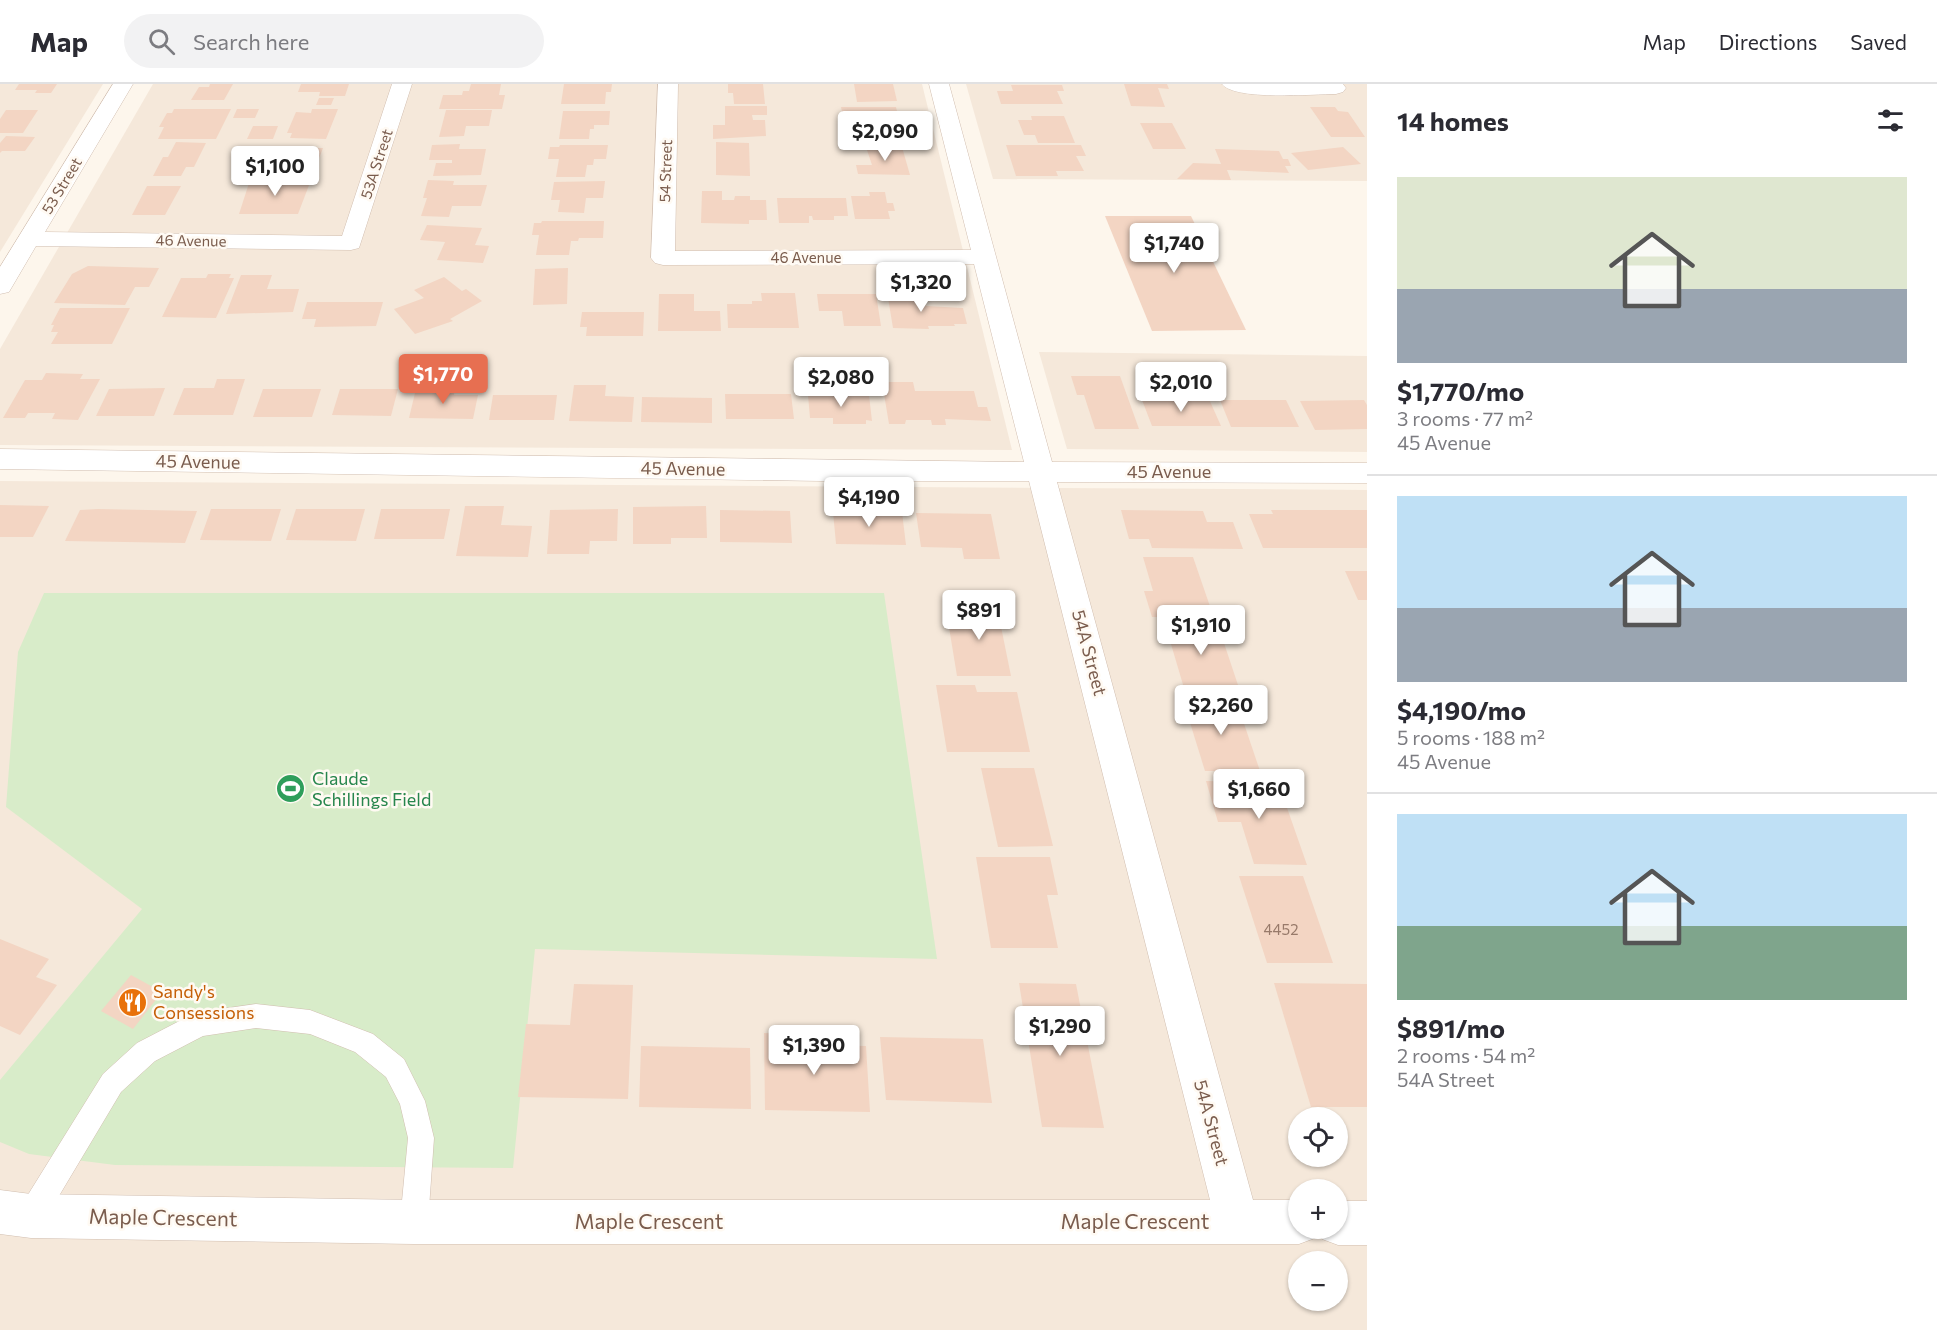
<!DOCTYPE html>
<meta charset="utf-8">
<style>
body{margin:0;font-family:Commissioner,sans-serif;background:#f2f2f3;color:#2b2b33;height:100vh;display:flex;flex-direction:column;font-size:22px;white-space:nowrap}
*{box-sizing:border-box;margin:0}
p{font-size:20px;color:#7c7c81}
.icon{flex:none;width:33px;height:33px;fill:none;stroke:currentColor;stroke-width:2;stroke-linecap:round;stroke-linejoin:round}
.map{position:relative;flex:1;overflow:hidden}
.side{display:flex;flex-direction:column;background:#fff;width:570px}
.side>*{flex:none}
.tools{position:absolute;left:1288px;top:1023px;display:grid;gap:12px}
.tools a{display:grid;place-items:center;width:60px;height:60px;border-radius:50%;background:#fff;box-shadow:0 2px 4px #0004;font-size:30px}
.price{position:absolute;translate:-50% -51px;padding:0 14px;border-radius:6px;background:#fff;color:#222;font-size:20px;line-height:39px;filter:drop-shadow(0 2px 3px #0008)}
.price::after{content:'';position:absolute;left:50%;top:36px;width:18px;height:14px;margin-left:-9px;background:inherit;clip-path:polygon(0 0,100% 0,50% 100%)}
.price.on{background:#e76f51;color:#fff}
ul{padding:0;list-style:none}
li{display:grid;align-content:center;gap:12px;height:318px;padding:0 30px}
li+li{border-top:2px solid #e1e1e2}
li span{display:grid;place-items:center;height:186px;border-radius:0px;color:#555}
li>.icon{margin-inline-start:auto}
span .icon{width:108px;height:108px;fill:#fffc;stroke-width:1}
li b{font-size:26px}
h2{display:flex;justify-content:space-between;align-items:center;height:72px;padding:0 30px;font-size:26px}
header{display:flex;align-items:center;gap:36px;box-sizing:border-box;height:84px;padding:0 30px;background:#fff;border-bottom:2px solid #e1e1e2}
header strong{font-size:28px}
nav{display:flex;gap:33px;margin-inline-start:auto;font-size:21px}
.search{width:420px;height:54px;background:#f2f2f3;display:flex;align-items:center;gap:15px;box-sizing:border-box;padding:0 21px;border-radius:33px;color:#7c7c81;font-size:22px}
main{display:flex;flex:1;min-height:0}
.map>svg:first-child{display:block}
.residential{fill:#f5e8da;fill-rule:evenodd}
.green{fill:#d8ecc9}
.building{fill:#f3d5c3}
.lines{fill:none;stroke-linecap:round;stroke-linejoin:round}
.lane-casing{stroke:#d1beb0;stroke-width:1}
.street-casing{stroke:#d1beb0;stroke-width:1}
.lane{fill:#fff;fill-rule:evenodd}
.street{fill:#fff;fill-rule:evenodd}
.labels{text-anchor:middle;stroke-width:5;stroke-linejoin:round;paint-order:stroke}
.far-street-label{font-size:15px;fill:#7a5c4d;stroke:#fffaf3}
.number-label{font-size:15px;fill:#987a6a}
.street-label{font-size:18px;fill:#7a5c4d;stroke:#fffaf3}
.leisure-label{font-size:18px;fill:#27864d;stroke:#fffaf3;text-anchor:start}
.food-label{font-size:18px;fill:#c56008;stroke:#fffaf3;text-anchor:start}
.near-street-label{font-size:21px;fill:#7a5c4d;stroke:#fffaf3}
</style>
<header>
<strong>Map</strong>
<div class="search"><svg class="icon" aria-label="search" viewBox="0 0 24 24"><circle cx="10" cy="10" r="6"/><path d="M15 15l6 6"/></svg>Search here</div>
<nav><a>Map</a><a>Directions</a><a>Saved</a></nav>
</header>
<main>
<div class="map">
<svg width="1367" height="1246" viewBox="0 0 1367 1246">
<rect width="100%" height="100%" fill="#fdf6ec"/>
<g class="residential">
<polygon points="0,0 103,0 0,168"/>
<polygon points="153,0 922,0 1012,366 0,361 0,265"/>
<polygon points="966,0 1367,0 1367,97 993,95"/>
<polygon points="1039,268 1367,272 1367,368 1067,365"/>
<path d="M0,397L1367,406V1246H0ZM1299,1034H1338V1072H1299ZM1299,1106H1338V1144H1299ZM1299,1178H1338V1216H1299Z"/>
</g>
<polygon class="green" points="44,509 884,509 937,875 535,865 513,1084 115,1081 29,1070 0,1058 0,996 142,825 6,723 18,568"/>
<g class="building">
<polygon points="19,0 57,0 51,9 35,9 37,6 15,6"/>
<polygon points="210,0 233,0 224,16 191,16 199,3 209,3"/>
<polygon points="301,0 349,0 345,12 319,12 320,8 298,8"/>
<polygon points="471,0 501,0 499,11 505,11 502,25 439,25 443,11 462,11 463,7 469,7"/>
<polygon points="564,0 612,0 611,8 606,8 605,20 561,20"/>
<polygon points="728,0 763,0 765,20 734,20 733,9 728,9"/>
<polygon points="854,0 893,0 897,17 857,18"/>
<polygon points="1124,0 1167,0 1169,5 1158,4 1165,23 1131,22"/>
<polygon points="1011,1 1062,1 1064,7 1057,7 1063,20 1001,20 997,7 1013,7"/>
<polygon points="319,14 334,14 331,21 316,21"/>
<polygon points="725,22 767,22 767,31 752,31 753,36 765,36 766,52 713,55 713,41 725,41"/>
<polygon points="841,23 896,23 903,53 847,53"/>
<polygon points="1310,23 1335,23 1338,27 1348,28 1365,53 1331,53"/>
<polygon points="174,25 231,25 216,55 158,55 164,43 159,43 167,29 172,29"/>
<polygon points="237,25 259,25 255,34 233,34"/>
<polygon points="312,25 338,25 326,55 290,54 292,49 287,49 296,28 311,29"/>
<polygon points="6,26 38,26 23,49 0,49 0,35"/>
<polygon points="446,26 492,26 489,42 466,42 464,52 439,53"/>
<polygon points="563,27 610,27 609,41 594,41 594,45 590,45 589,55 559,55"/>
<polygon points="1031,32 1064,32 1075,59 1038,59 1035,51 1024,51 1018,36 1032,36"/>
<polygon points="1140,39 1172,39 1186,65 1153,65"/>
<polygon points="253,42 278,42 273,55 247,55"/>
<polygon points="6,52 35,53 25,67 2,67 0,69 0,59"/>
<polygon points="176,58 206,59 194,83 186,83 181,92 153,92 163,73 168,73"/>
<polygon points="716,58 749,59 750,92 716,91"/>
<polygon points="460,60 459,65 486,65 481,91 433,92 436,79 452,79 452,76 429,76 432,61"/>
<polygon points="560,61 608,61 606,75 594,75 593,81 587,81 585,93 556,93 559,75 548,75 550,63 559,63"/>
<polygon points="1006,61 1081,61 1086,72 1076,72 1084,87 1056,87 1058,92 1016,92"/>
<polygon points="866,63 902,63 910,91 858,90 856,81 872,81"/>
<polygon points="1343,63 1361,80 1308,86 1291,69"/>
<polygon points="302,64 323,64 318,77 302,77 301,80 311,80 307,91 257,91 268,66 300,66"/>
<polygon points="1215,65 1279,67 1283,75 1288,75 1291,82 1285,82 1289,89 1227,86 1231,96 1177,95 1193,79 1221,80"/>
<polygon points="250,96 311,96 298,130 239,130"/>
<polygon points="428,96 454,97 453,101 487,101 481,122 452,122 449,133 421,132 427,114 423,114"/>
<polygon points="605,97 603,114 586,114 584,129 558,128 560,116 551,116 554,98"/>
<polygon points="147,102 181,102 165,131 132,131"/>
<polygon points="702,107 722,107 722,116 734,116 735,112 750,112 750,116 766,116 767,136 749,136 749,140 701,139"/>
<polygon points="869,108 885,108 887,119 893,119 895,127 888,127 890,135 855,135 851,112 870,112"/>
<polygon points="777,114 846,114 848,132 834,132 834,136 813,136 812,132 809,132 809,139 779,139"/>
<polygon points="1105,132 1191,132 1246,246 1152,247"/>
<polygon points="542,137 604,137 603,154 579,154 578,157 571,157 569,171 536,171 539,151 532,151 534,139 541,139"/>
<polygon points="427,141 482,144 475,161 489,162 483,179 437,176 445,158 420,156"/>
<polygon points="88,182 159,184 149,203 135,203 125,221 54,219 72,190"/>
<polygon points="568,184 567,220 533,221 535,185"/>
<polygon points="208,190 231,190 229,194 234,194 216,234 162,233 181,194 206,194"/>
<polygon points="241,191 272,191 267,205 299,205 293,228 226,230"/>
<polygon points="444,193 462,207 466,205 482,217 450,235 453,237 415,250 394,225 424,214 414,206"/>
<polygon points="887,208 915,208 916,217 925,217 926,222 963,224 967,240 954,240 955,242 928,242 929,245 893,244"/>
<polygon points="761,209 795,209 799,244 728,244 727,220 752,220 752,217 762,217"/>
<polygon points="659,210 694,210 694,227 720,227 721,247 658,247"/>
<polygon points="817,210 876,210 881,242 844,242 842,227 819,227"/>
<polygon points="307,218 383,218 376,242 314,243 316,235 302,235"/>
<polygon points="60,224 130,224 112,260 51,260 58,248 51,248 54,241 51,241"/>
<polygon points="582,228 644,228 643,252 586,252 587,243 580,243"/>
<polygon points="46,289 83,290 80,295 100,295 78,336 52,335 55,329 28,329 25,334 3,334 25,296 42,296"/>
<polygon points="1071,292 1120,292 1139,345 1095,345 1084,311 1077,311"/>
<polygon points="217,295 245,295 233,331 173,331 184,304 214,304"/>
<polygon points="882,298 913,298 915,307 974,307 978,323 987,323 991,337 945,335 946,341 932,341 931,336 906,336 905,340 889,340"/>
<polygon points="574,301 606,301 605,312 634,313 632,338 569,337"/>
<polygon points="165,304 154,332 96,332 109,305"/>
<polygon points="425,304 455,304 454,311 478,311 473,335 409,334 415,309 424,309"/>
<polygon points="263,305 321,305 312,333 253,333"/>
<polygon points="340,305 398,305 391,332 332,331"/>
<polygon points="725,310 791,310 794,335 726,335"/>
<polygon points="493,311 557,311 554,336 489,336"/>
<polygon points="808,311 869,311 872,337 866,336 866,340 833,340 833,334 810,334"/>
<polygon points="642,313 712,314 712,339 641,338"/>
<polygon points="1209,315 1221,342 1152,342 1142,316"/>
<polygon points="1220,316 1286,316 1299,343 1231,343"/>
<polygon points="1364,316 1367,321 1367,345 1315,346 1300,317"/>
<polygon points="0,421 49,422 33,453 0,453"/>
<polygon points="465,422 504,422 501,441 532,442 528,473 456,472"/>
<polygon points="706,422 707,454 671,454 671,460 633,460 633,423"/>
<polygon points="98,425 197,427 185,459 65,457 80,426"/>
<polygon points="211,425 281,425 271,457 200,456"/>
<polygon points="296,425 365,425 356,457 286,456"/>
<polygon points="381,425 450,425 444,455 374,455"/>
<polygon points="618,425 617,457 590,457 589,470 547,470 550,426"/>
<polygon points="720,426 790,427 792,459 720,458"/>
<polygon points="1121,426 1203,427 1207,438 1233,438 1243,465 1152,464 1149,455 1129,455"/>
<polygon points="1271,426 1367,426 1367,464 1263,464 1249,430 1273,430"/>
<polygon points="833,428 902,428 906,461 836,460"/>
<polygon points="916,429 991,430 1000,475 964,475 962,464 921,463"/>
<polygon points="1143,473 1193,473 1214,534 1152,533 1144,507 1153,507"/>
<polygon points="1345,487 1367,487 1367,516 1358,516"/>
<polygon points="960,518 996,518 1011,592 957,592 947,531 962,531"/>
<polygon points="1165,540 1218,541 1239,604 1184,604"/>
<polygon points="936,601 975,601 977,608 1017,608 1030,668 947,668"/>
<polygon points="1183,616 1236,616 1260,687 1205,687"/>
<polygon points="981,684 1034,684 1053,762 998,763"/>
<polygon points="1206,697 1278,698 1307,781 1254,780 1241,738 1218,738"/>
<polygon points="976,773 1050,773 1058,811 1047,811 1058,864 991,864"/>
<polygon points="1239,792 1303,792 1333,879 1267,879"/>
<polygon points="0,855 49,875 36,893 57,901 20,951 0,942"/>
<polygon points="131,891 162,908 133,945 101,927"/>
<polygon points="1019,899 1076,900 1104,1044 1042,1043"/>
<polygon points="1274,899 1367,900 1367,1023 1311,1023"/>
<polygon points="574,900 633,901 628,1015 518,1013 526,940 570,941"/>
<polygon points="764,949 799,950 799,961 866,962 870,1028 765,1026"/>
<polygon points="880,953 983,955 992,1019 886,1016"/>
<polygon points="641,962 750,964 751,1025 639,1023"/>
</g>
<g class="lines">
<defs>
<polygon id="lane" points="256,920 310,926 373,950 404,975 425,1017 434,1054 428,1138 424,1148 414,1152 404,1148 400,1138 408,1054 400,1020 386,993 355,968 310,950 256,944 203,952 155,977 121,1008 41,1142 31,1146 21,1142 17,1132 21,1122 103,990 137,959 191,931 200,928"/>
<g id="street">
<polygon points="113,0 133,0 45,148 342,152 392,0 412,0 359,164 351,166 36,162 9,208 0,210 0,183"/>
<polygon points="658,0 678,0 675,167 971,166 929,0 949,0 1052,378 1367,379 1367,399 1057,398 1253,1116 1299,1116 1299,1144 1318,1144 1315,1154 1299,1160 414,1160 31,1154 0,1150 0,1106 31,1110 414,1116 1210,1116 1029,397 822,397 0,385 0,365 1024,378 974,180 663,181 655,179 651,174"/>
<path d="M1222,0H1343L1346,4L1343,8L1336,10C1314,10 1234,17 1222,0Z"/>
<polygon points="1338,1117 1367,1117 1367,1161 1338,1161 1322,1155 1318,1144 1338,1144"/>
</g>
</defs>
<use href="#lane" class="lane-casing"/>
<use href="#street" class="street-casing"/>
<use href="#lane" class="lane"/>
<use href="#street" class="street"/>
</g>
<defs>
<symbol id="stadium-disc" viewBox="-11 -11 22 22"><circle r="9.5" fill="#2e9e5b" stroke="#fffaf3"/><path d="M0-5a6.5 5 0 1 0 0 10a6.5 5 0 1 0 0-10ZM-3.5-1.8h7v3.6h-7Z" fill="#fff"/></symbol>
<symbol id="restaurant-disc" viewBox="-11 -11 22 22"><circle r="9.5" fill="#e8710a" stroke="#fffaf3"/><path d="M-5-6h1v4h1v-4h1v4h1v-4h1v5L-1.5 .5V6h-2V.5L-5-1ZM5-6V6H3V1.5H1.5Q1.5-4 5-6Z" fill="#fff"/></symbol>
</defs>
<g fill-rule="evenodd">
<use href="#stadium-disc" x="274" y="688" width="33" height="33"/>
<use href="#restaurant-disc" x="116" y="902" width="33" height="33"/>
</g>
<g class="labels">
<g class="far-street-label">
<text transform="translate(377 80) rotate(-72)" y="5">53A Street</text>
<text transform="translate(666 87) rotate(-88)" y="5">54 Street</text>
<text transform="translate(62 102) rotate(-59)" y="5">53 Street</text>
<text transform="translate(191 157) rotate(1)" y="5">46 Avenue</text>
<text x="806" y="179">46 Avenue</text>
</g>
<g class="number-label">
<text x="1281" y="851">4452</text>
</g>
<g class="street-label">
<text transform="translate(198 378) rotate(1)" y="6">45 Avenue</text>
<text transform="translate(683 385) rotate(1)" y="6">45 Avenue</text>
<text x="1169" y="394">45 Avenue</text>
<text transform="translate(1089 569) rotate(75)" y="6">54A Street</text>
<text transform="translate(1211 1039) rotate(75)" y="6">54A Street</text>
</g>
<g class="leisure-label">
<text x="312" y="701">Claude<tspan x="312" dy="21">Schillings Field</tspan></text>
</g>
<g class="food-label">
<text x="153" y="914">Sandy's<tspan x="153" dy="21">Consessions</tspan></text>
</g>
<g class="near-street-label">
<text transform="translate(163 1134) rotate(1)" y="7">Maple Crescent</text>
<text x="649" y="1145">Maple Crescent</text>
<text x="1135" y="1145">Maple Crescent</text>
</g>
</g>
</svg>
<div class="tools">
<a><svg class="icon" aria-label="locate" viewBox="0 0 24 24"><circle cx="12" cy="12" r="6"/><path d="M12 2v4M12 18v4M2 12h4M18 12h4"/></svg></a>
<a>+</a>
<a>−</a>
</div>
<b class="price" style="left:885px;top:78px">$2,090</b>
<b class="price" style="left:275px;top:113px">$1,100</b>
<b class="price" style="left:1174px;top:190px">$1,740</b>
<b class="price" style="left:921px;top:229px">$1,320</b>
<b class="price on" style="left:443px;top:321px">$1,770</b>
<b class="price" style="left:841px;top:324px">$2,080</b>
<b class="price" style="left:1181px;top:329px">$2,010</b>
<b class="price" style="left:869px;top:444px">$4,190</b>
<b class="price" style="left:979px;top:557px">$891</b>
<b class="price" style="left:1201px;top:572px">$1,910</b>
<b class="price" style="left:1221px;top:652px">$2,260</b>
<b class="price" style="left:1259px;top:736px">$1,660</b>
<b class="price" style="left:1060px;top:973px">$1,290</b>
<b class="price" style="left:814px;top:992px">$1,390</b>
</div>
<section class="side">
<h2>14 homes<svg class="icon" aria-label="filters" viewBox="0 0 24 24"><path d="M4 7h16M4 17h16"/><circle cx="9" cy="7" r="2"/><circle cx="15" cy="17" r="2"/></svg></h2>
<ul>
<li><span style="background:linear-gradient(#dfe7d0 60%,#9aa5b1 0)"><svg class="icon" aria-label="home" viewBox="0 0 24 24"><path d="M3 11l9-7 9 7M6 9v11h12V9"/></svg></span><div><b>$1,770/mo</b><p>3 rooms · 77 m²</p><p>45 Avenue</p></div></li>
<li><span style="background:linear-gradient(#bfe0f5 60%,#9aa5b1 0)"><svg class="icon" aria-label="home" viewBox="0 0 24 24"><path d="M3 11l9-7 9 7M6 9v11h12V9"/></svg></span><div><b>$4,190/mo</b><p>5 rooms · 188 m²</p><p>45 Avenue</p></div></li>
<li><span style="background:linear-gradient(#bfe0f5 60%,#7fa58c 0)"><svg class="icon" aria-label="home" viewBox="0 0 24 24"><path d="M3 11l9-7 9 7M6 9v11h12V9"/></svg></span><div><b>$891/mo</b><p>2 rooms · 54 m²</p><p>54A Street</p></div></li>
</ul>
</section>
</main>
